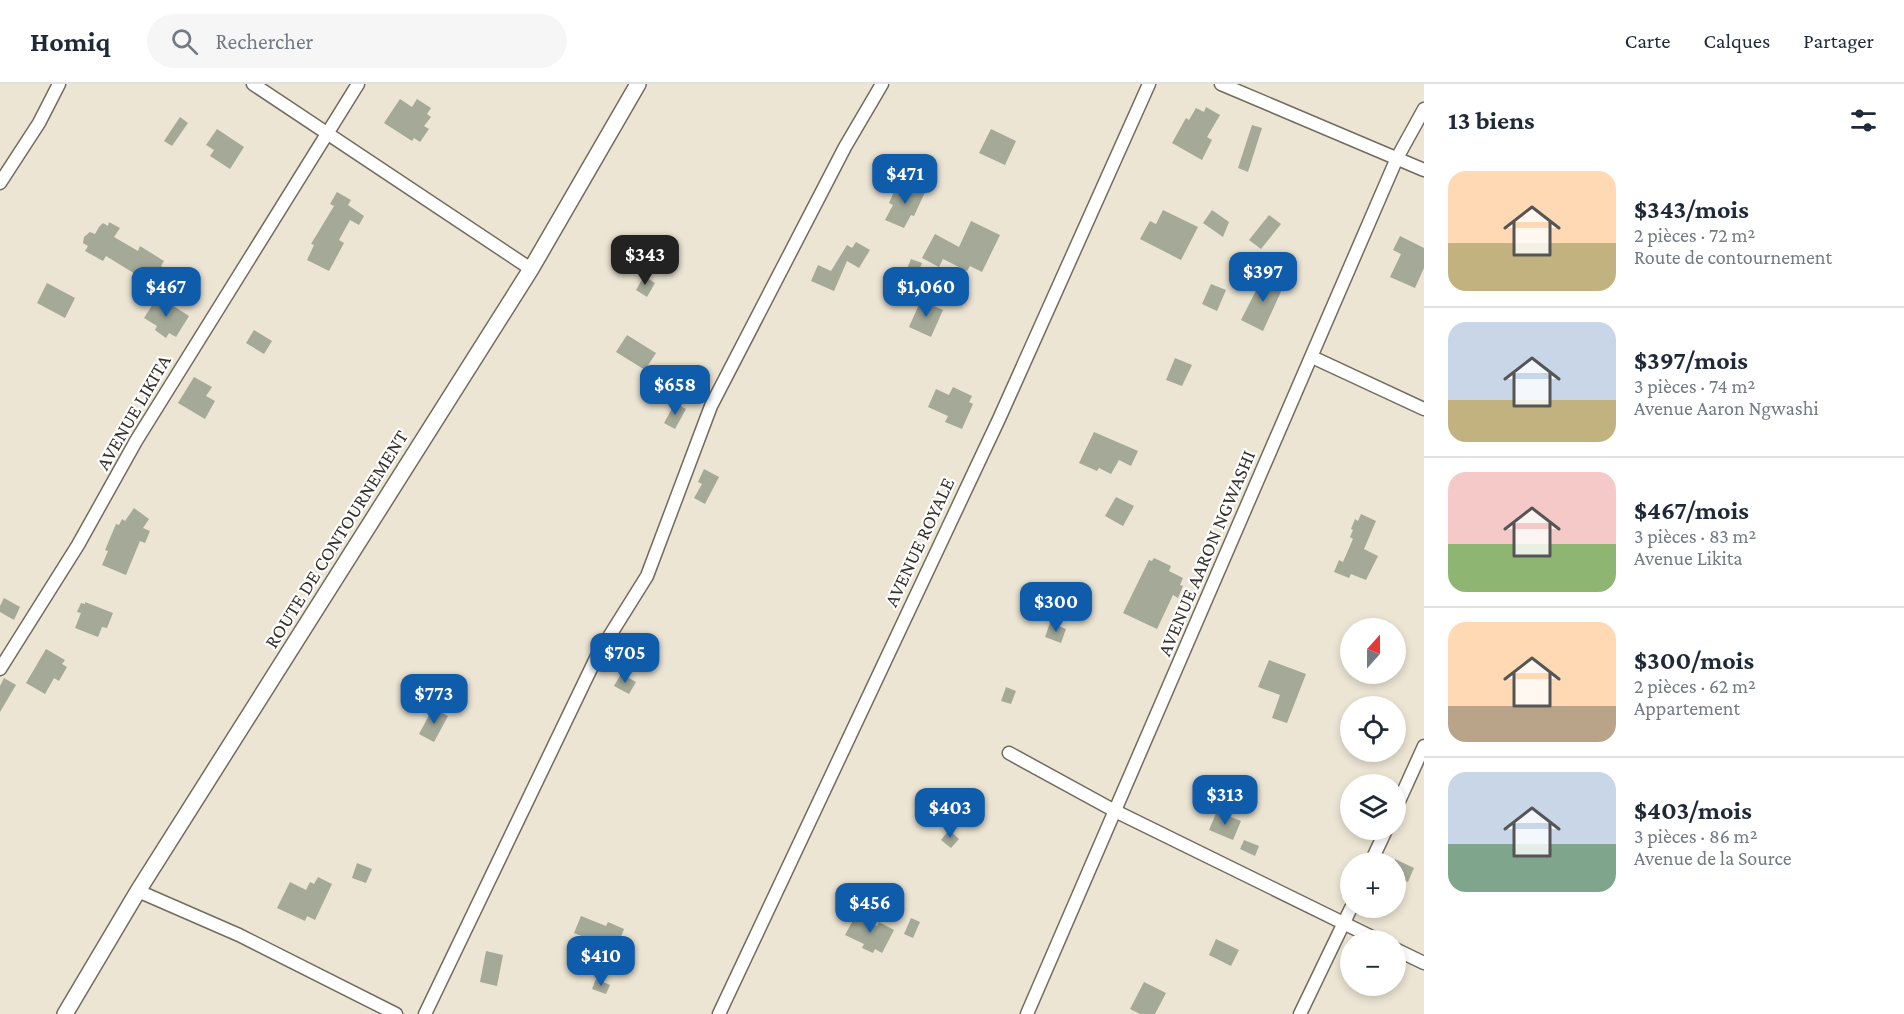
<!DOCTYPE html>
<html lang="fr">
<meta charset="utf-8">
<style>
body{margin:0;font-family:"Crimson Pro",serif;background:#f6f6f7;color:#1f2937;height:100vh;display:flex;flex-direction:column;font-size:22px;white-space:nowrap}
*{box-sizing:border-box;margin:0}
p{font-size:20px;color:#747a83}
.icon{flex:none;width:33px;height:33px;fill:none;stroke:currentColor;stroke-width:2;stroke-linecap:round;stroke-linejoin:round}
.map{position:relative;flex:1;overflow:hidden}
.panel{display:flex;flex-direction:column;background:#fff;width:480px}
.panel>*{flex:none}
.needle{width:39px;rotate:21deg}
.buttons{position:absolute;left:1340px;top:534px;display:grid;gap:12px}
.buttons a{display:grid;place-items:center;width:66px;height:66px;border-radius:50%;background:#fff;box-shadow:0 3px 9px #0003;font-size:30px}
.price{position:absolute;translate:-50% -51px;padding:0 14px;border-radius:12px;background:#0f5cab;color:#fff;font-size:20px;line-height:39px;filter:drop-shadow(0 2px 3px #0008)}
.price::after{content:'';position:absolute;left:50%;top:36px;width:18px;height:14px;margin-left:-9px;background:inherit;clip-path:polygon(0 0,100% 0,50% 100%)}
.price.active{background:#222;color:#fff}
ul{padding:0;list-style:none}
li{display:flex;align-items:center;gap:18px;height:150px;padding:0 24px}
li+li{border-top:2px solid #e0e1e3}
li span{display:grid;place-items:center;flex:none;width:168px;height:120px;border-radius:18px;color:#555}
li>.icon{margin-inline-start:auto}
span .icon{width:72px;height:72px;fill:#fffc;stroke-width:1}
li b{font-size:26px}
h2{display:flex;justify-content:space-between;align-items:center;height:72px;padding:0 24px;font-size:26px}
header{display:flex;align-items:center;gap:36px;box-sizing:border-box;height:84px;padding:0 30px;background:#fff;border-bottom:2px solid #e0e1e3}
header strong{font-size:28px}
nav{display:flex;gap:33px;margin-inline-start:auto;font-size:21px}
.search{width:420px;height:54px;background:#f6f6f7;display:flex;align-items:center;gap:15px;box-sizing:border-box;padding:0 21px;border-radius:33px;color:#747a83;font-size:22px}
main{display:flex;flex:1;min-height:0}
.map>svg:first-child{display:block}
.building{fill:#a4a998}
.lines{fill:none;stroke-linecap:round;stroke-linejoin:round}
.minor-casing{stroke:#726c5d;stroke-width:15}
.tertiary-casing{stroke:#726c5d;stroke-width:18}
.minor{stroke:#fff;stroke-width:12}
.tertiary{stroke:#fff;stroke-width:15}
.labels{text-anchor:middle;stroke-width:4.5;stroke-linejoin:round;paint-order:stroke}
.street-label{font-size:20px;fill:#35322c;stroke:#fff}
</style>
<header>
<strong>Homiq</strong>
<div class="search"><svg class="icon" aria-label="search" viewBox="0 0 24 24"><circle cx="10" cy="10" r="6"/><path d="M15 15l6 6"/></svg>Rechercher</div>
<nav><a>Carte</a><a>Calques</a><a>Partager</a></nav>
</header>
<main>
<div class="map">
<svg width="1424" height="930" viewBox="0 0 1424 930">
<rect width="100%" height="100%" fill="#ece5d4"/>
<g class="building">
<polygon points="400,15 412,23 417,15 431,24 427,30 431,33 424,42 429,45 420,58 414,54 412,57 384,39"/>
<polygon points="1206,23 1220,31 1207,53 1212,56 1202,76 1172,59 1186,34 1189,36 1196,24 1204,28"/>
<polygon points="180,33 188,39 172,62 164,57"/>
<polygon points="1252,41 1262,44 1248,88 1238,84"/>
<polygon points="217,45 244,63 230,85 210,72 214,66 206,61"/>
<polygon points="991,45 1016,57 1005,81 979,69"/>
<polygon points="912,100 926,106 914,132 911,131 904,144 885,136 893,121 889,119 896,103 908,108"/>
<polygon points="337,108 351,116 348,121 364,132 359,141 350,136 339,156 344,159 329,187 307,176 314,161 311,160 334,122 330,120"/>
<polygon points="1163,126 1198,143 1181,176 1140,155 1150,137 1156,140"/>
<polygon points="1212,126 1229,138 1223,153 1203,139"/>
<polygon points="1269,131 1281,140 1261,165 1249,156"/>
<polygon points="971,137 1000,151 982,188 970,182 967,187 943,175 939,183 922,174 935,150 959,163"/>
<polygon points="109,138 120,144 114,153 138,167 140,162 164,177 161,182 164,184 153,201 106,172 103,177 85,167 88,162 83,159 84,153 90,148 95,150 99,143 103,139 108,142"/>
<polygon points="1400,152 1424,164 1424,184 1415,204 1390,193 1401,170 1393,166"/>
<polygon points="856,158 870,166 859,184 847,177 834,207 811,197 818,181 831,187 847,161 852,164"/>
<polygon points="911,175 922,179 915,196 904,192"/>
<polygon points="1264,191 1284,201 1263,247 1241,236"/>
<polygon points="644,192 655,199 647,213 636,206"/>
<polygon points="47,199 75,214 65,234 37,219"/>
<polygon points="1211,200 1226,206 1217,227 1202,220"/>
<polygon points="158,212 189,232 176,253 169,249 166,254 155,246 157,242 144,234"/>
<polygon points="921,216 943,226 931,253 909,243"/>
<polygon points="254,246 272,257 264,270 246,259"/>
<polygon points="627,251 656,269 645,286 616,268"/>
<polygon points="1175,274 1192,281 1182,302 1166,296"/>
<polygon points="194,293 212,303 206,312 215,317 205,335 178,319"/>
<polygon points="953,303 972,312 969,318 973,320 962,345 945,338 948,332 928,323 936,305 949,311"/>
<polygon points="675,319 686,325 675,345 664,339"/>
<polygon points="1094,348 1138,367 1131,382 1119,376 1111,390 1099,384 1097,387 1079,379"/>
<polygon points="704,385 719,393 705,420 694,414 702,400 698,398"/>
<polygon points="1116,413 1134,422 1123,442 1105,432"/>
<polygon points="134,424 149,435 143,444 150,447 145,459 140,457 126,491 102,481 108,467 105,466 116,440 119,441 122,435 125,437"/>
<polygon points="1361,430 1376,437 1364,465 1378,472 1366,496 1351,490 1349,494 1334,488 1339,476 1343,478 1353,455 1350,453 1353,446 1351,445 1355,435 1358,437"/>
<polygon points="1154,474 1171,482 1169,487 1183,494 1180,501 1183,502 1178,514 1173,511 1157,545 1123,529 1149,476 1152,477"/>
<polygon points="1050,503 1061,508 1054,526 1042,521"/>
<polygon points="4,514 20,523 14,536 0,528 0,522"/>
<polygon points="85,518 113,529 107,544 102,543 98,553 75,544 81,529 77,528 81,519 85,520"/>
<polygon points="1050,539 1066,545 1061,559 1045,553"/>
<polygon points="46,565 65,576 62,580 67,583 59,597 54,594 45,610 26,599"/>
<polygon points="1269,576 1306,590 1287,639 1272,634 1280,611 1258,603"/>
<polygon points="621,590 636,598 629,610 614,602"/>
<polygon points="4,594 16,601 0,628 0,602"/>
<polygon points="1006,603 1016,607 1011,620 1001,617"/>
<polygon points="433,624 448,632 434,658 419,650"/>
<polygon points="1217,727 1241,737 1233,756 1209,746"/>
<polygon points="949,746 959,755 951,764 941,756"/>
<polygon points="1244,756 1259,762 1255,772 1240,765"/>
<polygon points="1395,775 1414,784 1408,798 1395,792"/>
<polygon points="357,779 372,785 366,799 352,794"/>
<polygon points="318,793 332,800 315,836 307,832 305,837 277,824 290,798 306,806 310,798 314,800"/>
<polygon points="856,831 877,842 879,838 894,846 882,869 875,865 873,869 862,864 864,860 845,851"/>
<polygon points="581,832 606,842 608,838 624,845 614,871 592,862 594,857 574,849"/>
<polygon points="911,834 920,838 913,854 904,850"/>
<polygon points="1216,855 1239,866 1231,882 1209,871"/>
<polygon points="486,867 503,871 497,902 480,898"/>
<polygon points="596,895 610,901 606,910 592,905"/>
<polygon points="1144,898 1166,909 1155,930 1140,930 1130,925"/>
</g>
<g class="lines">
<defs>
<g id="minor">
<polyline points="253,0 531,185"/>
<polyline points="1221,0 1424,86"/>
<polyline points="0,99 39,39 59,0"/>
<polyline points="1312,273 1424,325"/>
<polyline points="0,585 78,461 136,357 358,0"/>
<polyline points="1009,669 1115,727 1378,856"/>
<polyline points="1395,726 1424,662"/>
<polyline points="1371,778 1386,746"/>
<polyline points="138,807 239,851 396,930"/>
<polyline points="1395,865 1424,879"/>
<polyline points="425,930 597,572 647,492 711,322 845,63 882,0"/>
<polyline points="719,930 999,335 1149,0"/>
<polyline points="1027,930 1397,74 1424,25"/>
<polyline points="1300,930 1351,824"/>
</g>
<polyline id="tertiary" points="65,930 138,807 531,185 638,0"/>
</defs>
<use href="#minor" class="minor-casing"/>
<use href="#tertiary" class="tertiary-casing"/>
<use href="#minor" class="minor"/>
<use href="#tertiary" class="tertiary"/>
</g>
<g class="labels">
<g class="street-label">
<text transform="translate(133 328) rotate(-60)" y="7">AVENUE LIKITA</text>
<text transform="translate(336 455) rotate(-58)" y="7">ROUTE DE CONTOURNEMENT</text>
<text transform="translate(919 458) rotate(-65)" y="7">AVENUE ROYALE</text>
<text transform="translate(1206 469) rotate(-67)" y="7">AVENUE AARON NGWASHI</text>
</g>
</g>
</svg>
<div class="buttons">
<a><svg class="needle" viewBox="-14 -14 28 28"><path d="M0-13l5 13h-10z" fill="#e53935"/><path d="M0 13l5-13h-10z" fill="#747a83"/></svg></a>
<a><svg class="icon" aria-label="locate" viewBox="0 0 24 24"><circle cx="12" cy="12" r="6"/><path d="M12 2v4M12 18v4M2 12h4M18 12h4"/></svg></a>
<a><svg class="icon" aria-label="layers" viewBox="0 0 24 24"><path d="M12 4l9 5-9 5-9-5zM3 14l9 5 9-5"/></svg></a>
<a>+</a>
<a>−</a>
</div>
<b class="price" style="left:905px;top:121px">$471</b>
<b class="price active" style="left:645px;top:202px">$343</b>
<b class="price" style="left:1263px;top:219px">$397</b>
<b class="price" style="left:166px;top:234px">$467</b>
<b class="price" style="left:926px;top:234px">$1,060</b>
<b class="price" style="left:675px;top:332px">$658</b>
<b class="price" style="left:1056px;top:549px">$300</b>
<b class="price" style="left:625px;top:600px">$705</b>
<b class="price" style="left:434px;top:641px">$773</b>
<b class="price" style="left:1225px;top:742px">$313</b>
<b class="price" style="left:950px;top:755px">$403</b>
<b class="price" style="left:870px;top:850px">$456</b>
<b class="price" style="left:601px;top:903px">$410</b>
</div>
<section class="panel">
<h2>13 biens<svg class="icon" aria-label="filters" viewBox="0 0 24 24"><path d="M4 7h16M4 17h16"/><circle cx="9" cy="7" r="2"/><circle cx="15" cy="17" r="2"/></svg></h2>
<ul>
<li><span style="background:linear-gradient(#ffd9b3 60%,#c2b280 0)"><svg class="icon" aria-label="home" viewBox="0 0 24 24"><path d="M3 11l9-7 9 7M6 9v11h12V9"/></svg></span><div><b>$343/mois</b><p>2 pièces · 72 m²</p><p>Route de contournement</p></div></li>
<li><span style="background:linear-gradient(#c9d6e8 65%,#c2b280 0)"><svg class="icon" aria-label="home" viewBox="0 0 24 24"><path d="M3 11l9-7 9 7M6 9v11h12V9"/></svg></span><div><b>$397/mois</b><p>3 pièces · 74 m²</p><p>Avenue Aaron Ngwashi</p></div></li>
<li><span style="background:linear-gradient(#f6c9c9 60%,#8fb573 0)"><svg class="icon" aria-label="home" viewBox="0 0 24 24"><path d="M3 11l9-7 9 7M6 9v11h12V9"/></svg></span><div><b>$467/mois</b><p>3 pièces · 83 m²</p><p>Avenue Likita</p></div></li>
<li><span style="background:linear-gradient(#ffd9b3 70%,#b9a48a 0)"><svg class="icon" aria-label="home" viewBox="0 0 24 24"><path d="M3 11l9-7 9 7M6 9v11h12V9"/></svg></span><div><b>$300/mois</b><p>2 pièces · 62 m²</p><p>Appartement</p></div></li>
<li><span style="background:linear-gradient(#c9d6e8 60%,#7fa58c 0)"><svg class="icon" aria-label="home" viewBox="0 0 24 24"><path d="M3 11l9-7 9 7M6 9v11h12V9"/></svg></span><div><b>$403/mois</b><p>3 pièces · 86 m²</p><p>Avenue de la Source</p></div></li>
</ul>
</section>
</main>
